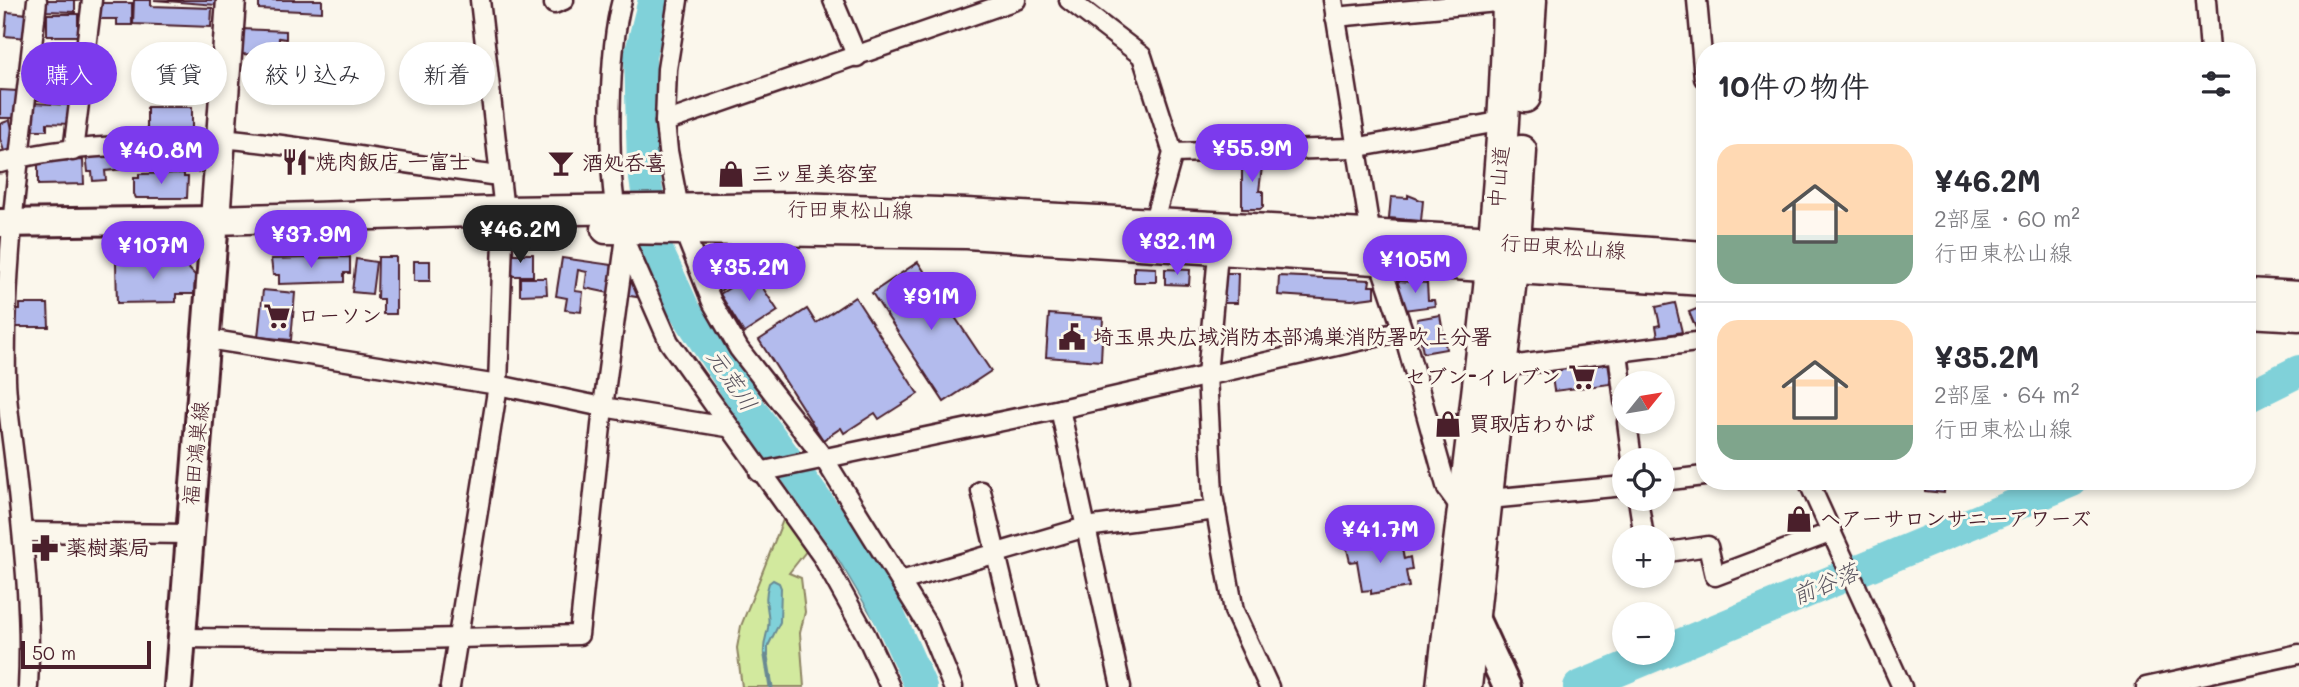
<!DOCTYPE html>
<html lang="ja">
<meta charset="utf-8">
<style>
body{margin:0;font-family:Mali,"Klee One",sans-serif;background:#f2f2f3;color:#2b2b33;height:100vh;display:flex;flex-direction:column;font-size:26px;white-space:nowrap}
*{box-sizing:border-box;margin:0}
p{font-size:23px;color:#7c7c81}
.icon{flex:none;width:38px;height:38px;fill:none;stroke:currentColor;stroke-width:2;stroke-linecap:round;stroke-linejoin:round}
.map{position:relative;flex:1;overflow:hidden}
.side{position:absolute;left:1696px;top:42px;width:560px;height:448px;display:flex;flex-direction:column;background:#fff;border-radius:28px;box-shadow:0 4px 10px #0003}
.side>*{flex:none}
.top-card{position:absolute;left:21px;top:42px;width:665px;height:63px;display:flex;gap:14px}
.needle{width:46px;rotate:60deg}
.tools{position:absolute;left:1612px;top:371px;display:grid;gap:14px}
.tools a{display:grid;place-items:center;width:63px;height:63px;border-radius:50%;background:#fff;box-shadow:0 4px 10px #0003;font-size:35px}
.scale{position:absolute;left:21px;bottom:18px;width:130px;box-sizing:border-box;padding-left:7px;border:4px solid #4a1f2b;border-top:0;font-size:19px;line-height:24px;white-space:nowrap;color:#4a1f2b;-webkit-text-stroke:5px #fbf7ec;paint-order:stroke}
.price{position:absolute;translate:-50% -60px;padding:0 16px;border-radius:24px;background:#7c3aed;color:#fff;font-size:23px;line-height:46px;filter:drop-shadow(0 2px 4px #0008)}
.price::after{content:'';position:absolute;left:50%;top:42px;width:21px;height:16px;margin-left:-10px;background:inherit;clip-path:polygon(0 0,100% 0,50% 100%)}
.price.selected{background:#222;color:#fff}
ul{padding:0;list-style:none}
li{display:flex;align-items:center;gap:21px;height:175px;padding:0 21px}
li+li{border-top:2px solid #e1e1e2}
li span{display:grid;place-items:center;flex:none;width:196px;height:140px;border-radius:21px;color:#555}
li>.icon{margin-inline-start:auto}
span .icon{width:84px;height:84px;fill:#fffc;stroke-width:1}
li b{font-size:30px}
h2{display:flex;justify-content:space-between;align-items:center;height:84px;padding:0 21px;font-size:30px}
.pill{padding:0 24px;border-radius:32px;background:#fff;box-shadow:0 4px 10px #0003;font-size:24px;line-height:63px}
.pill.selected{background:#7c3aed;color:#fff}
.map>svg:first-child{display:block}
.green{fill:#d2e99e;stroke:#8e8464;stroke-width:2}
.water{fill:#80d1d9;stroke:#6a8a93;stroke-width:2}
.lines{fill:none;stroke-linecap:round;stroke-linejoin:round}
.stream{stroke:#6a8a93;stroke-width:5}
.river{stroke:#80d1d9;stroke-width:32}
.building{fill:#b3bbed;stroke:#4a1f2b;stroke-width:2}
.minor-casing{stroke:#4a1f2b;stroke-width:23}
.secondary-casing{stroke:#4a1f2b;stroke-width:32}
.primary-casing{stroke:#4a1f2b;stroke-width:33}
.trunk-casing{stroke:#4a1f2b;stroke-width:35}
.minor{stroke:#fbf7ec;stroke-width:18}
.secondary{stroke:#fbf7ec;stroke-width:26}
.primary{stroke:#fbf7ec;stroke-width:28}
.trunk{stroke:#fbf7ec;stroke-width:30}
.labels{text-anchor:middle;stroke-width:6;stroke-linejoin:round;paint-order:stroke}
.poi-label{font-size:21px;font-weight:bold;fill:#4a1f2b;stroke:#fbf7ec;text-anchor:start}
.street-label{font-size:21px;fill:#4a1f2b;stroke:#fbf7ec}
.water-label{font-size:23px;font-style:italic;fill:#5a545f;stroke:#fbf7ec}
</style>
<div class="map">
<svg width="2299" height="687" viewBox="0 0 2299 687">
<rect width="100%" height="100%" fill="#fbf7ec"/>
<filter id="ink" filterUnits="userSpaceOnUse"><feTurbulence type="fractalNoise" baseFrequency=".0143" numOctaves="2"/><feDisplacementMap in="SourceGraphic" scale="14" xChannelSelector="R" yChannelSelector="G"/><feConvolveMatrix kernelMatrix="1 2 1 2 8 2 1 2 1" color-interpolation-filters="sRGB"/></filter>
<g filter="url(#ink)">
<polygon class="green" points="785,515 811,545 789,573 801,578 805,612 800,633 804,687 742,687 737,648 741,626"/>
<path class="water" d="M773,580L779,583L781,588L780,622L768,646V655H764C763,644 766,638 768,628C771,611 762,604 769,583Z"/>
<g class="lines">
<g class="stream">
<polyline points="829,540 878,623 907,687"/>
<polyline points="766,656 771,687"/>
</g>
<g class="river">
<polyline points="654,0 640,56 643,166 656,248 684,309 743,399 854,553 883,602 921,687"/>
<polyline points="2247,397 2299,371"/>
<polyline points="1579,687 2072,481"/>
</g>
</g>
<g class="building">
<polygon points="47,0 86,0 75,1 75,12 46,11"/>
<polygon points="134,0 151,0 151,6 212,8 211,27 133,24"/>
<polygon points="154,0 216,0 216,5"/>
<polygon points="259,0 322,0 322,12 259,9"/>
<polygon points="99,3 132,3 132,25 117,25 117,19 99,19"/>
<polygon points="7,12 28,14 27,38 5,36"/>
<rect x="47" y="14" width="31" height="22"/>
<polygon points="241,29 286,31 286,39 279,38 278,56 240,54"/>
<polygon points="40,53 69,55 71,76 39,74"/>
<polygon points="149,59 215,60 215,95 182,95 181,87 161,86 161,77 149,77"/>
<polygon points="40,77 67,79 62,102 38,100"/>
<polygon points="0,90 18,91 17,118 0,118"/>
<polygon points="32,103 71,105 70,124 47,123 47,130 31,130"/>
<rect x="147" y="107" width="45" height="28"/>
<polygon points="10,120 17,153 6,157 0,139 0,124"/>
<polygon points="153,149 208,153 208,173 153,167"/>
<polygon points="122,151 124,169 105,171 106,180 93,181 92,172 88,172 86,153"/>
<polygon points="1242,159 1263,159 1259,191 1263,191 1263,207 1260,209 1242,209"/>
<polygon points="83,160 84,184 38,185 38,161"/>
<polygon points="184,173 184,177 188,177 187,198 136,198 134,194 134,178 139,178 139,174"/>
<polygon points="1408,195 1423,201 1421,221 1389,218 1391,197 1408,198"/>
<polygon points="697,252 713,252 728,285 715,295"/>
<polygon points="507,254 533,254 533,276 508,276"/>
<polygon points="350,257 350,273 344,273 344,282 279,284 279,275 273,275 271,259"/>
<polygon points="378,257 396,257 396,314 383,314 383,299 377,299"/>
<polygon points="562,258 612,265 609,293 585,288 587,272 578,270 575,291 583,292 581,312 565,310 567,298 556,296"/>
<polygon points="356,259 376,262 372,294 352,292"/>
<polygon points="181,260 195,275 194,294 176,294 176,302 117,303 116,263"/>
<rect x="414" y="261" width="16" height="20"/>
<polygon points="918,262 991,371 944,402 872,293"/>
<polygon points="1134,267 1156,268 1156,282 1134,282"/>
<polygon points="1165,269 1190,270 1189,285 1165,284"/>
<polygon points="627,271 633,272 639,284 637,297 623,295"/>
<polygon points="753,273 778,311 744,333 720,294"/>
<polygon points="1223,273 1238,273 1237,303 1222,303"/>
<polygon points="1279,276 1370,280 1369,286 1375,286 1375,297 1352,300 1278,295"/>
<polygon points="520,278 546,278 547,294 520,295"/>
<polygon points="1397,281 1427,283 1428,300 1434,300 1435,306 1404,310"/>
<polygon points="263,290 295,293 291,340 258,337"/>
<polygon points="855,297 918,394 879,419 875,413 844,433 841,428 823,440 759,340 807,309 816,323"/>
<polygon points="1675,303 1682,332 1658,337 1656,326 1660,325 1656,307"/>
<polygon points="20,304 48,304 49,327 14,327 14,310 20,310"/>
<polygon points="1704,306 1704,339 1701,340 1689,312"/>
<polygon points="1049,314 1103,318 1101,361 1046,357"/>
<polygon points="1440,315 1446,349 1423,353 1417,319"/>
<polygon points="1608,361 1611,384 1554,391 1551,370"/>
<polygon points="1457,414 1457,431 1440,434 1438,417"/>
<polygon points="1925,481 1945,481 1944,493 1925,491"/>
<polygon points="1392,537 1393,544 1401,543 1404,559 1410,557 1412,570 1406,571 1409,587 1371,594 1371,590 1362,591 1357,561 1350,562 1346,545"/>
</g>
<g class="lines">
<defs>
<g id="minor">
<polyline points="678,0 667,69 665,122 668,151 683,229 712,302 739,349 823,457 928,626 953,687"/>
<polyline points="833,0 857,57"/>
<polyline points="1069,0 1142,56 1173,153 1151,231"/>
<polyline points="1333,0 1371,236 1403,331 1447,489 1463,511"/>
<polyline points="1697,0 1704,78"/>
<polyline points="2206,0 2210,51"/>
<polyline points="554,4 564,0"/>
<polyline points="1335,17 1508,1"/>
<polyline points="665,122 1016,0"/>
<path d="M222,138C315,147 407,165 500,176"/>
<polyline points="73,151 92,0"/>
<polyline points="1173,153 1354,148 1504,121"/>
<path d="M0,163C71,143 149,144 221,147"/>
<path d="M617,217C607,165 608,51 622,0"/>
<polyline points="1219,243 1207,375 1213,495 1234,611 1269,687"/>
<polyline points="626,244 669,342 822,556 866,635 890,687"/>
<polyline points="207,339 498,385 603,407 727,427"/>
<polyline points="1618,352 1624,401"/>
<polyline points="1502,367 1704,341"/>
<polyline points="1060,409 1121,687"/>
<polyline points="1627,422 1632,460"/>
<polyline points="759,472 1060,409 1403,331"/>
<polyline points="1662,481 1704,476"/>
<polyline points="1808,481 1902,687"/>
<polyline points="981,491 1028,687"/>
<polyline points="1489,499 1624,486"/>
<polyline points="1638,499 1644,537"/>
<polyline points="23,532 188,534"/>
<polyline points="1662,553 1708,546 1715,576 1832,532"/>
<polyline points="901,581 1086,527 1216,510"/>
<polyline points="181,638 378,640 579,635 603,407 625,244"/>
<path d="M28,687C32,613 23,538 15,465C12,437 7,408 6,380C3,253 24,127 37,0"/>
<polyline points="450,687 498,385 504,211 480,0"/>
<polyline points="2146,687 2299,654"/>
</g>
<g id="secondary">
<polyline points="0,223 215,220 178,687"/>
<polyline points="1475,618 1507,687"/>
</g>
<g id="primary">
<polyline points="231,0 215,220 504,211 797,207 966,213 1515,242 1704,256"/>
<polyline points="606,229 967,234 1704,281"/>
<polyline points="2247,293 2299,296"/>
<polyline points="2247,313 2299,316"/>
</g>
<g id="trunk">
<polyline points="1525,97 1531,0"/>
<path d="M1442,687C1467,459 1504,230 1508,0"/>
<polyline points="1466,687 1515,242 1521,151"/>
</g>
</defs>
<use href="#minor" class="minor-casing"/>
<use href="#secondary" class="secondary-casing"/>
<use href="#primary" class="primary-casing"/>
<use href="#trunk" class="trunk-casing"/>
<use href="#minor" class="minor"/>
<use href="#secondary" class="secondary"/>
<use href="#primary" class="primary"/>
<use href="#trunk" class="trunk"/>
</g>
</g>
<defs>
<symbol id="restaurant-bare" viewBox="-9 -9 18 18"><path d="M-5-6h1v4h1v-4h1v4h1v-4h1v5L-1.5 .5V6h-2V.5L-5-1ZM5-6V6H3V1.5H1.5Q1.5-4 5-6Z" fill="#4a1f2b" stroke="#fbf7ec" stroke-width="2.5" paint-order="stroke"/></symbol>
<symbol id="bar-bare" viewBox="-9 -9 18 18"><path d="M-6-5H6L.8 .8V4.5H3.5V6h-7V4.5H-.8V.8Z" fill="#4a1f2b" stroke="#fbf7ec" stroke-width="2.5" paint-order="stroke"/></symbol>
<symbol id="shop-bare" viewBox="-9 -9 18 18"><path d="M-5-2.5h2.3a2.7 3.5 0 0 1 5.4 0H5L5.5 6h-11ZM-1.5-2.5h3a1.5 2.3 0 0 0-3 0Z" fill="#4a1f2b" stroke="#fbf7ec" stroke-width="2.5" paint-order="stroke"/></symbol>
<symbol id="supermarket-bare" viewBox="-9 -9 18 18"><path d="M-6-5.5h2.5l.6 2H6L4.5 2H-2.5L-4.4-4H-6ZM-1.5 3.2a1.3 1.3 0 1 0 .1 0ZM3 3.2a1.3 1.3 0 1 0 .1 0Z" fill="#4a1f2b" stroke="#fbf7ec" stroke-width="2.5" paint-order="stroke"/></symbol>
<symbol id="civic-bare" viewBox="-9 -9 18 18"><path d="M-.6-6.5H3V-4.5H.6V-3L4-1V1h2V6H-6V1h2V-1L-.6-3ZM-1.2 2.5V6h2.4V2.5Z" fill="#4a1f2b" stroke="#fbf7ec" stroke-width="2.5" paint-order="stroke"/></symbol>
<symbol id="pharmacy-bare" viewBox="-9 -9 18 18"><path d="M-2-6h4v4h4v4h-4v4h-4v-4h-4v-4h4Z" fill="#4a1f2b" stroke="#fbf7ec" stroke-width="2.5" paint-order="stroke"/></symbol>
</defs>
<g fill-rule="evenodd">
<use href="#restaurant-bare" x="276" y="143" width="38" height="38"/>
<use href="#bar-bare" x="542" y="144" width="38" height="38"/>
<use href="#shop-bare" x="712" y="155" width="38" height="38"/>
<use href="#supermarket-bare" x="258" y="297" width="38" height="38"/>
<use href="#civic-bare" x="1053" y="318" width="38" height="38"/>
<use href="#supermarket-bare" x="1563" y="358" width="38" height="38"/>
<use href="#shop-bare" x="1429" y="405" width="38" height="38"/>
<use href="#shop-bare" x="1780" y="500" width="38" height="38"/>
<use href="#pharmacy-bare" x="26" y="529" width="38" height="38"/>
</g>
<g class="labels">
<g class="poi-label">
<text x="316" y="169">焼肉飯店 一富士</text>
<text x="582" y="170">酒処呑喜</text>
<text x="752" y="181">三ッ星美容室</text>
<text x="298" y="323">ローソン</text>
<text x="1093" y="344">埼玉県央広域消防本部鴻巣消防署吹上分署</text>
<text x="1561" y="384" text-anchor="end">セブン-イレブン</text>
<text x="1469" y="431">買取店わかば</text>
<text x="1820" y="526">ヘアーサロンサニーアワーズ</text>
<text x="66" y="555">薬樹薬局</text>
</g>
<g class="street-label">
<text transform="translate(1499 177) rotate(-85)" y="7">中山道</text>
<text transform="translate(850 210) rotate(1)" y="7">行田東松山線</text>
<text transform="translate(1563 247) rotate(4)" y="7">行田東松山線</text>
<text transform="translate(196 453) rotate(-84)" y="7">福田鴻巣線</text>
</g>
<g class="water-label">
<text transform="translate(732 380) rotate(56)" y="8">元荒川</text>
<text transform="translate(1825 584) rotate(-23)" y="8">前谷落</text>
</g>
</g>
</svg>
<div class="tools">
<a><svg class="needle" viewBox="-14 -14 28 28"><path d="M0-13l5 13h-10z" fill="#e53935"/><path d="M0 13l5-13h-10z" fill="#7c7c81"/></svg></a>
<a><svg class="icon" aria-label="locate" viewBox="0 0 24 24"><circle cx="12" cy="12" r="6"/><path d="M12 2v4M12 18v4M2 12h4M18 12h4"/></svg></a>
<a>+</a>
<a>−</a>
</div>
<div class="scale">50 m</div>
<b class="price" style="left:1252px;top:184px">¥55.9M</b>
<b class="price" style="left:161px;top:186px">¥40.8M</b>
<b class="price selected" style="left:520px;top:265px">¥46.2M</b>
<b class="price" style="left:311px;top:270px">¥37.9M</b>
<b class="price" style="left:1177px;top:277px">¥32.1M</b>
<b class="price" style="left:153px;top:281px">¥107M</b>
<b class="price" style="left:1415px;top:295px">¥105M</b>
<b class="price" style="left:749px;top:303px">¥35.2M</b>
<b class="price" style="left:931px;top:332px">¥91M</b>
<b class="price" style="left:1380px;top:565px">¥41.7M</b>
<div class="top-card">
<a class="pill selected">購入</a>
<a class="pill">賃貸</a>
<a class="pill">絞り込み</a>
<a class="pill">新着</a>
</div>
<section class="side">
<h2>10件の物件<svg class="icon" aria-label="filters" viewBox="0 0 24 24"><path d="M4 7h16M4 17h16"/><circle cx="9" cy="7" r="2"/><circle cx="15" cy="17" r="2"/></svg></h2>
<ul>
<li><span style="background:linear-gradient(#ffd9b3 65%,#7fa58c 0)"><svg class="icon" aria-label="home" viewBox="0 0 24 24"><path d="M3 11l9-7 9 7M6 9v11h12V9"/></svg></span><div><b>¥46.2M</b><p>2部屋 · 60 m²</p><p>行田東松山線</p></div></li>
<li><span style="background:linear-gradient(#ffd9b3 75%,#7fa58c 0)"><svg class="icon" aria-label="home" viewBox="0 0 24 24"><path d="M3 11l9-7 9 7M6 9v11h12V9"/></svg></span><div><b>¥35.2M</b><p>2部屋 · 64 m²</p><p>行田東松山線</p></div></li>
</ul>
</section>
</div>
